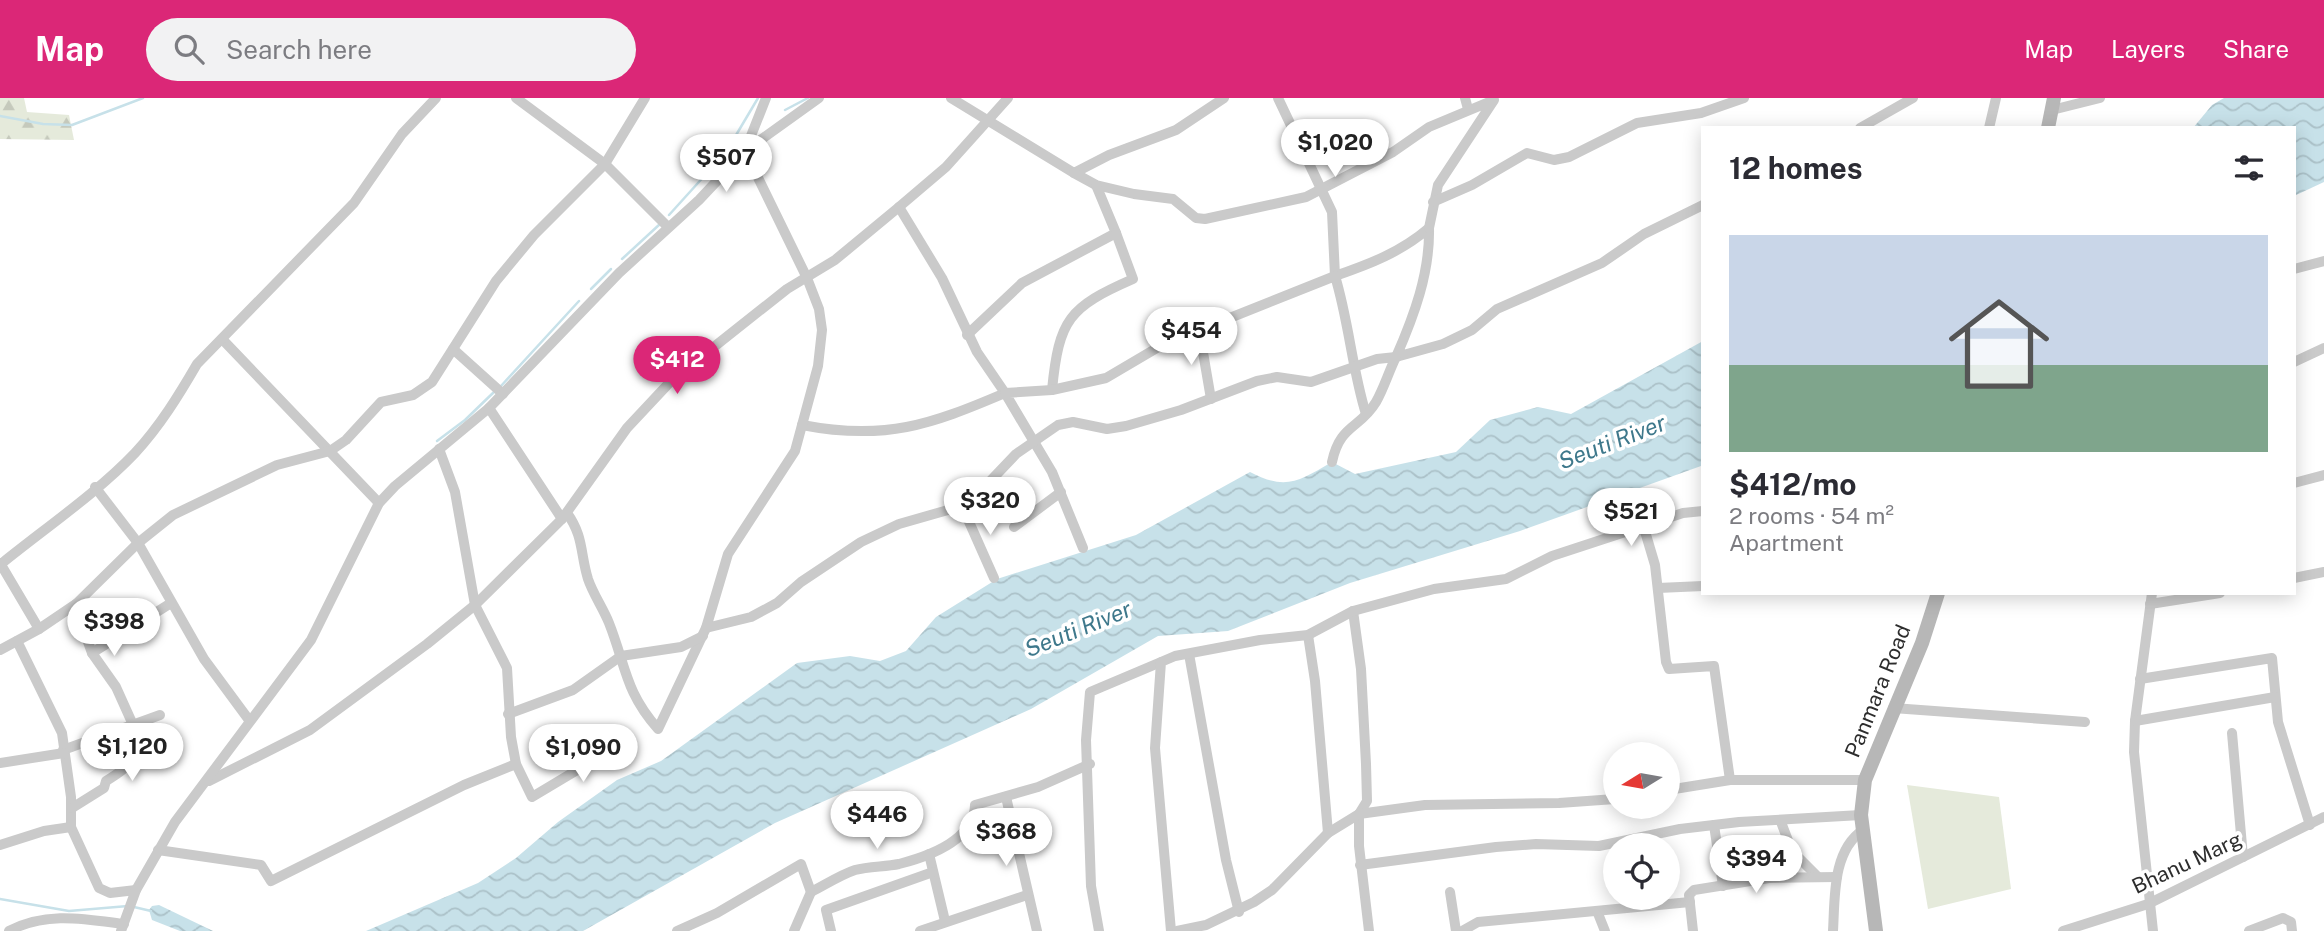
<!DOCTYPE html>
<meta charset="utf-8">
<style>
body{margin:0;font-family:"Public Sans",sans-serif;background:#f2f2f3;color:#2b2b33;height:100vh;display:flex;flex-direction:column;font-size:26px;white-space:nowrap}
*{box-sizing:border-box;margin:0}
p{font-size:23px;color:#7c7c81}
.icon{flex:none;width:38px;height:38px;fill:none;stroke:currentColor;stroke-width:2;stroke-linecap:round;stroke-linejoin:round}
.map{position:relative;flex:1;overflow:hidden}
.sheet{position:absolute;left:1701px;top:28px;width:595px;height:469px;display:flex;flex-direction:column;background:#fff;border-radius:0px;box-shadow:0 4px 18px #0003}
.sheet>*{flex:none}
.needle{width:46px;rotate:259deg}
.tools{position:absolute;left:1603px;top:644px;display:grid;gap:14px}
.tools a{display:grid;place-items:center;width:77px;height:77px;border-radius:50%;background:#fff;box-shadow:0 4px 18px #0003;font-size:35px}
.price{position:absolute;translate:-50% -60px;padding:0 16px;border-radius:24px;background:#fff;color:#222;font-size:23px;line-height:46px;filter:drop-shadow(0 2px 4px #0008)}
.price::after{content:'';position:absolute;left:50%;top:42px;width:21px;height:16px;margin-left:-10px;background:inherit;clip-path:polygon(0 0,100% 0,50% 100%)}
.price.selected{background:#db2777;color:#fff}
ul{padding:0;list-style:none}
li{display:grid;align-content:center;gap:14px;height:371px;padding:0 28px}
li span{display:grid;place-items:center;height:217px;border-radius:0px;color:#555}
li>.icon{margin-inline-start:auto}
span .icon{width:126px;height:126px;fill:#fffc;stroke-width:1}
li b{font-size:30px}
h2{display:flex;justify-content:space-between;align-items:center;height:84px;padding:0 28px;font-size:30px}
header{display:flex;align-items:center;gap:42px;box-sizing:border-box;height:98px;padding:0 35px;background:#db2777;color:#fff}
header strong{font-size:33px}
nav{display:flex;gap:38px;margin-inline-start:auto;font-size:24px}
.search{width:490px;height:63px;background:#f2f2f3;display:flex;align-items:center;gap:18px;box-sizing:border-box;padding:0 24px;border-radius:38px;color:#7c7c81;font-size:26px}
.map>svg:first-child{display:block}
.green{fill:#e5eadb}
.forest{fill:url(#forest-firs)}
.water{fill:url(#water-waves)}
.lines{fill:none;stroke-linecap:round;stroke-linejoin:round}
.stream{stroke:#c7e1e9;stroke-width:2.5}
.street{stroke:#cacaca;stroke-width:10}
.secondary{stroke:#b7b7b7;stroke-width:14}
.labels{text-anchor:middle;stroke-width:7;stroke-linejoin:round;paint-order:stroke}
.street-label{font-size:21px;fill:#2d2d2d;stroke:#fff}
.water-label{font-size:23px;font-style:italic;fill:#3e788b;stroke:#fff}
</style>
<header>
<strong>Map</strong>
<div class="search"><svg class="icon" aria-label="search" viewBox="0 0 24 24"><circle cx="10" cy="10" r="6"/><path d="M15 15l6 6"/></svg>Search here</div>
<nav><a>Map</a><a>Layers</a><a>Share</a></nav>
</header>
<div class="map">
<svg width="2324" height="833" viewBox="0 0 2324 833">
<defs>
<pattern id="forest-firs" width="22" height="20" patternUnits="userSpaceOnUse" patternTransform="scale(1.75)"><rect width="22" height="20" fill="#e5eadb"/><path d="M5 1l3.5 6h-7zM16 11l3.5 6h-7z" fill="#c5c9bc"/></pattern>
<pattern id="water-waves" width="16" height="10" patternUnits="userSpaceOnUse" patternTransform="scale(1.75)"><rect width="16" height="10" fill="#c7e1e9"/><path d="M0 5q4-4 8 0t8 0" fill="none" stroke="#abc1c8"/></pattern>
</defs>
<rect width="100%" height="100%" fill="#fff"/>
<polygon class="green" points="1907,687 1999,699 2011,791 1928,811"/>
<polygon class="forest" points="0,0 24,0 27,14 69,17 74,42 0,41"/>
<g class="water">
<polygon points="2224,0 2324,0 2324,84 2294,98 2294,30 2193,30 2212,7"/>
<path d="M1703,243L1701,368L1520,433L1350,485L1228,533L1158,538L1031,611L775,725L583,833H366L478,785L516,760L558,724L617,682L661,663L797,565L850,558L880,563L906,553L936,519L997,481L1136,437L1250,374C1286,393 1299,383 1332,364L1355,376L1456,354L1490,322L1538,309L1571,316Z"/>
<polygon points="159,807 213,833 180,833 152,822 149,812 152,808"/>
</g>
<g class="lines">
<g class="stream">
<polyline points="785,12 808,0"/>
<polyline points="0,18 43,26 72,27 143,0"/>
<polyline points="669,117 726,54 758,0"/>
<polyline points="622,161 660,126"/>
<polyline points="591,191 611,171"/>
<polyline points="501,288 579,203"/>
<polyline points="437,343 465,322 494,294"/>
<polyline points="0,801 69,813 128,808"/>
<polyline points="134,809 151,813"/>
</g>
<g class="street">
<polyline points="516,0 605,66 668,129"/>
<polyline points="951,0 1074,75 1109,57 1176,32 1224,0"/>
<path d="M1278,0L1332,114L1335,178C1370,166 1401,154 1429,130C1430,175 1414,218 1396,259L1443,246L1472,232L1497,211L1602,165L1644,136L1703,107"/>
<polyline points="1465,0 1468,11"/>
<polyline points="2052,12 2100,0"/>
<polyline points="1860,30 1913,0"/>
<polyline points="1989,30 1996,0"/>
<polyline points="1074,75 1096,87 1134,96 1173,101 1196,120 1205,121 1306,99 1393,54 1429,29 1494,2 1438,87 1429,130"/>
<polyline points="1433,104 1472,87 1527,55 1554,62 1569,59 1637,25 1701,15 1744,0"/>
<polyline points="2294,171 2324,163"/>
<polyline points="1199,231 1211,301"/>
<polyline points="967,237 1022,185 1116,135 1096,87"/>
<polyline points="222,241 379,405"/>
<polyline points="453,251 503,296"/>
<polyline points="2294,264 2324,250"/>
<path d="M1052,292C1059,221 1069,209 1133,181L1116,135"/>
<polyline points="489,310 562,421"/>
<path d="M802,327C885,343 930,327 1005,295L977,254L942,180L899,109"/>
<polyline points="439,351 455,394 475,507 507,570 511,639 516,666 532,699 619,647"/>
<polyline points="2294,385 2324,377"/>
<polyline points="95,389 138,445 204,561 249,622"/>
<polyline points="962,408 994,480"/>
<path d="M567,415C584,439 580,455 588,481C593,496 603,510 609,525C626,568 625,594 658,631L706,530L728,456L795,353L818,268L822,232L819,211L807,180L745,53L766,0"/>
<polyline points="1014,429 1061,394"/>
<polyline points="1644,430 1655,467 1666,564 1669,571 1714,568 1730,682"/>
<path d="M1083,450L1052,374L1005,295L1052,292L1106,280L1162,247L1335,178C1349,224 1352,271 1366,316"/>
<polyline points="0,465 39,531"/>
<path d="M1,466C44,431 97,395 135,355C160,328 179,297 197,266L354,105L402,36L436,0"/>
<polyline points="2294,480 2324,474"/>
<polyline points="1658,490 1703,488"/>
<polyline points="2152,495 2135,623 2134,654 2153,833"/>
<polyline points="76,506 88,525 87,541 92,555 116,589 134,629"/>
<polyline points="2150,506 2220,495"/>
<polyline points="1353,513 1361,571 1366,666 1367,703 1359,716 1359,748 1369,833"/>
<path d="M706,530L751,519L777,505L801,484L861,444L899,426L962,408L977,397L1016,356L1058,327L1073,324L1107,331L1126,328L1181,312L1257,283L1277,279L1311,284L1377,261L1396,259C1389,273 1384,290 1376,304C1360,331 1340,326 1332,364"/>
<polyline points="1308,537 1315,583 1328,735"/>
<polyline points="17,543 62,635 71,699 71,729 99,790 110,795 136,792"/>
<polyline points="0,552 39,531 76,506 138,445 173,417 277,367 330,353 346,342 381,304 413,297 432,284 496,183 534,137 605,66 645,0"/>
<polyline points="92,555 171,505"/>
<polyline points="1189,556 1226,762 1239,814"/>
<polyline points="2140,581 2272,560 2278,624 2310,727"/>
<polyline points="1893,610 2085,624"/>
<polyline points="508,616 573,592 621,558 681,549 703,538"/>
<polyline points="2135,623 2275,599"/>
<polyline points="2232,635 2243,759"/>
<polyline points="63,652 160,617"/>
<polyline points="0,665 64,655"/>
<polyline points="209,683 310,632 427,546 475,507 562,421 627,330 671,283 787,191 835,162 899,109 946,69 1008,0"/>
<polyline points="1668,692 1730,682 1865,682"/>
<polyline points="1006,699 1037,833"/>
<path d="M72,710L104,690L106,683C133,666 137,662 127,631"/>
<polyline points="1781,724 1792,753 1817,778"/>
<polyline points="1714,727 1723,788"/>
<polyline points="0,747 44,733 71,729"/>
<polyline points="158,752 261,767 271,783 464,687 516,666"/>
<polyline points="929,756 945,823"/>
<polyline points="1360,767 1496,749 1536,746 1599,748 1680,731 1739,724 1861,717"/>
<polyline points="1450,794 1456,833"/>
<polyline points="1597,813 1605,833"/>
<path d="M9,833C46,813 85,821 124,826"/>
<polyline points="121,833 136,792 175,724 311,542 379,405 395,388 489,310 619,175 699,102 745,53 819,0"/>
<path d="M677,833L717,815L801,766L811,794C825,787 840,777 855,772C869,768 885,769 899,766C930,758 974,742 975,707L1038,689L1090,666"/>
<polyline points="794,833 811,794"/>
<polyline points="831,833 826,812 933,774"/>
<polyline points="920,833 1027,797"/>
<polyline points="1099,833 1091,788 1086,642 1090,594 1161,564"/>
<polyline points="1171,833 1155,650 1161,564 1175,558 1260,542 1308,537 1353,513 1434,491 1506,481 1552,458 1683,415 1703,413"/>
<polyline points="1177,833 1206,827 1254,804 1272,792 1328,735 1359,716 1425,707 1559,705 1615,701"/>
<polyline points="1462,833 1478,824 1690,804"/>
<polyline points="1693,833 1689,797 1694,792 1769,780 1837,779"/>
<path d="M1833,833C1835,800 1832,753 1863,732"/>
<polyline points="2063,833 2148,806 2324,719"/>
<polyline points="2249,833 2283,820 2291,824 2292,833"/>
</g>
<g class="secondary">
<polyline points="2048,30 2054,0"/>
<polyline points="1876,833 1861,717 1865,682 1922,545 1938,495"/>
</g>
</g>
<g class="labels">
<g class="street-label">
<text transform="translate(1878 593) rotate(-68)" y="7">Panmara Road</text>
<text transform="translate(2187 765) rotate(-25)" y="7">Bhanu Marg</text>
</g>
<g class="water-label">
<text transform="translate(1612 344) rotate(-21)" y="8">Seuti River</text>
<text transform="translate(1078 531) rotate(-22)" y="8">Seuti River</text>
</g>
</g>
</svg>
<div class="tools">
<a><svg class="needle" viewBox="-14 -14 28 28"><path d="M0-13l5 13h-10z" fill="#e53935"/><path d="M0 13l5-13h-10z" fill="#7c7c81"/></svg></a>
<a><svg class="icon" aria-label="locate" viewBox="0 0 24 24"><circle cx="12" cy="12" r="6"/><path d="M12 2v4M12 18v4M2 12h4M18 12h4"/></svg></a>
</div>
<b class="price" style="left:1335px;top:81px">$1,020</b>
<b class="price" style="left:726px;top:96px">$507</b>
<b class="price" style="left:1191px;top:269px">$454</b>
<b class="price selected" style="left:677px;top:298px">$412</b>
<b class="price" style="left:990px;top:439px">$320</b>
<b class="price" style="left:1631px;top:450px">$521</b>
<b class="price" style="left:114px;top:560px">$398</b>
<b class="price" style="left:132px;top:685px">$1,120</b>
<b class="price" style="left:583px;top:686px">$1,090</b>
<b class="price" style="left:877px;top:753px">$446</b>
<b class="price" style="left:1006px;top:770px">$368</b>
<b class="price" style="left:1756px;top:797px">$394</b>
<section class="sheet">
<h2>12 homes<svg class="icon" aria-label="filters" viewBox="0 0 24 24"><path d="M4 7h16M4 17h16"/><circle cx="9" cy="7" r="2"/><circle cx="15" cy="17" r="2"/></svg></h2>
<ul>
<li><span style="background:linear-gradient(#c9d6e8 60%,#7fa58c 0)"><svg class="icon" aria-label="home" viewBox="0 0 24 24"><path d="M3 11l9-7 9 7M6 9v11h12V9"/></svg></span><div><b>$412/mo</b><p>2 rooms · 54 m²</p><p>Apartment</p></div></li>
</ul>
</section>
</div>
